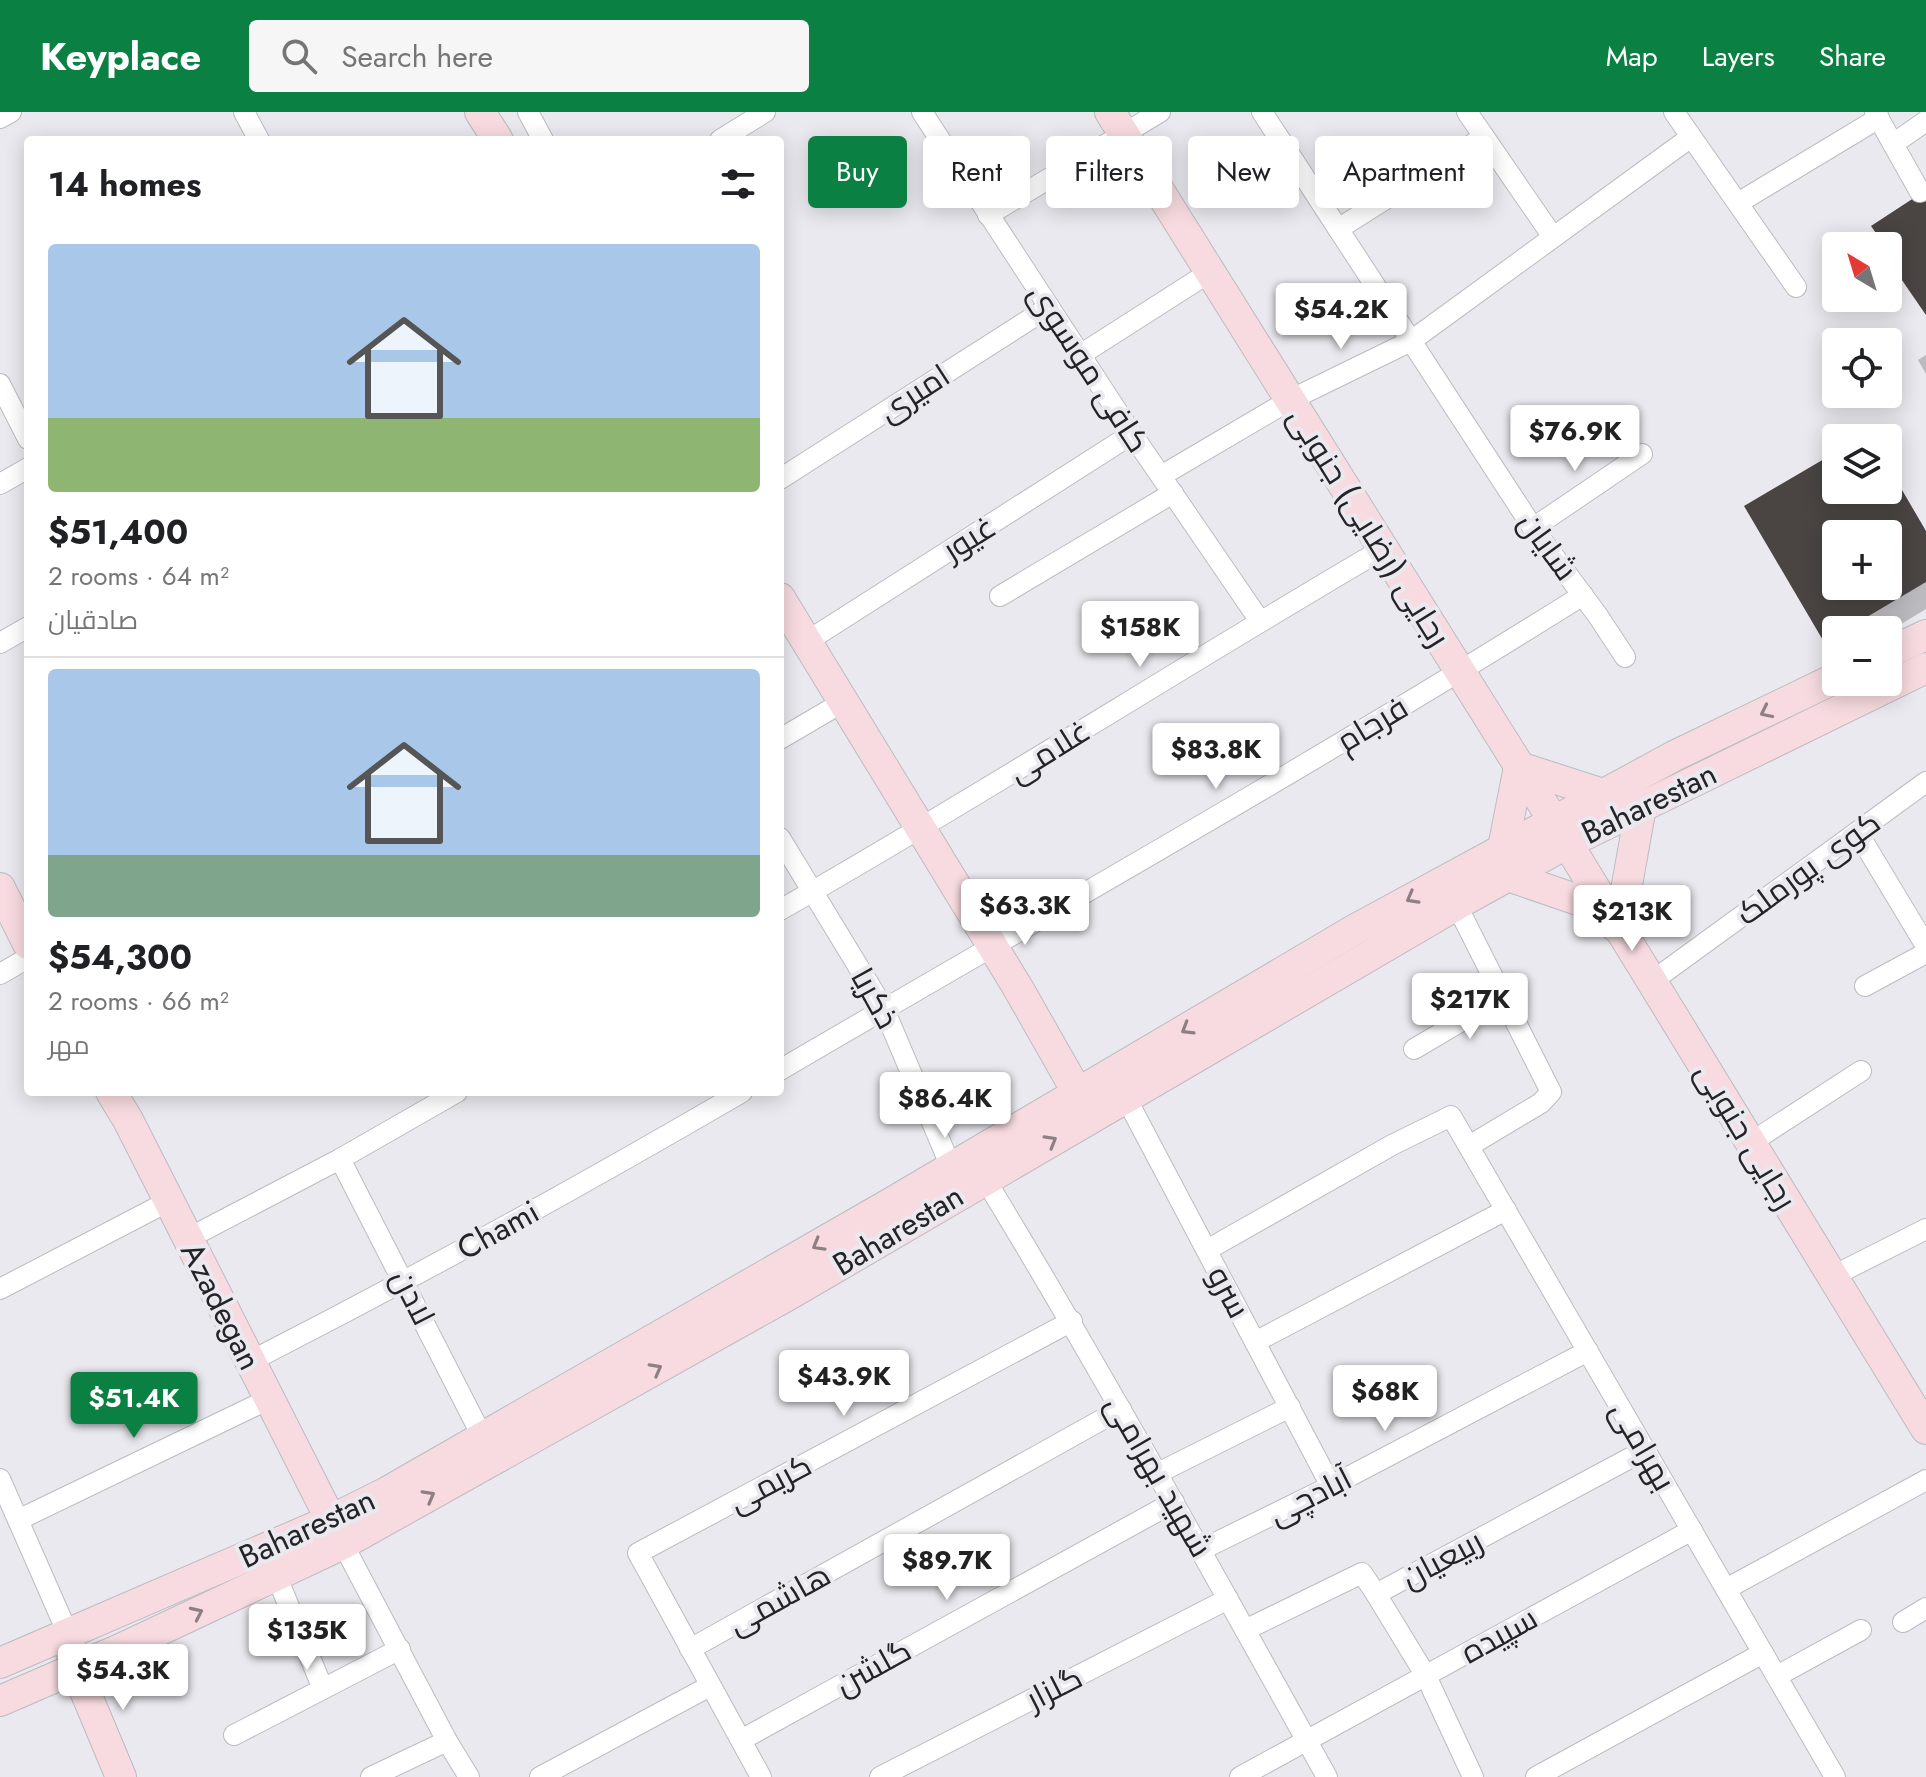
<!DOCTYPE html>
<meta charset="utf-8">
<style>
body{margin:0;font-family:Jost,Cairo,sans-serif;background:#f6f6f6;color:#202124;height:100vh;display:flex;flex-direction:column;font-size:30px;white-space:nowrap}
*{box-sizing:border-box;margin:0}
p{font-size:26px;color:#757577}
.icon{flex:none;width:44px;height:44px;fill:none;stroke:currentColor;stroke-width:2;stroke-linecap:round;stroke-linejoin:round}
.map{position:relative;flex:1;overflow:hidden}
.sheet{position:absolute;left:24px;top:24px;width:760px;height:960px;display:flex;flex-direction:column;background:#fff;border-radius:8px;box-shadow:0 4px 20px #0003}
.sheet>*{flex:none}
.top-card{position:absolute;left:808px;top:24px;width:760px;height:72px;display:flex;gap:16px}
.needle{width:52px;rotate:322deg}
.buttons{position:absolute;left:1822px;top:120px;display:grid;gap:16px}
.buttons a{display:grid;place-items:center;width:80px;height:80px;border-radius:8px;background:#fff;box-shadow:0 4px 20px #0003;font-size:40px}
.price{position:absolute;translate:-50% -68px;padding:0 18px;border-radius:8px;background:#fff;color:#222;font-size:26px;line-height:52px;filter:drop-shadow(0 2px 4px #0008)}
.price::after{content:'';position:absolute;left:50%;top:48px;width:24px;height:18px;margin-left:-12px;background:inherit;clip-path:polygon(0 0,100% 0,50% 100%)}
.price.on{background:#0b8043;color:#fff}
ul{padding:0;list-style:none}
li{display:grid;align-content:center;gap:16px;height:424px;padding:0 24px}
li+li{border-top:2px solid #e0e0e0}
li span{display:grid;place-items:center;height:248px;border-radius:8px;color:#555}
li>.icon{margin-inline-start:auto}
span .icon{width:144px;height:144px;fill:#fffc;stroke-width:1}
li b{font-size:34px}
h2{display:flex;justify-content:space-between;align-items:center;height:96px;padding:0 24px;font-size:34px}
.pill{padding:0 28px;border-radius:8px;background:#fff;box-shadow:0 4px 20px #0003;font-size:28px;line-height:72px}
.pill.on{background:#0b8043;color:#fff}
header{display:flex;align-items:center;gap:48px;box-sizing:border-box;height:112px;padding:0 40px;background:#0b8043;color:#fff}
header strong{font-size:38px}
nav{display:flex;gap:44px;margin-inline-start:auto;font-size:28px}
.search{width:560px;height:72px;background:#f6f6f6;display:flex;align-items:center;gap:20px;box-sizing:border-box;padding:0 28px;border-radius:8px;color:#757577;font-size:30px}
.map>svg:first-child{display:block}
.shadow{fill:#0003;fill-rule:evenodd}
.building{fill:#4a4543;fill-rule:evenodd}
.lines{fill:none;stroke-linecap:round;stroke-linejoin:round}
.street-casing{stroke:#bcbbc0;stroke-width:22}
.secondary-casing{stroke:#bcbbc0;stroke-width:32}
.street{stroke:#fff;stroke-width:20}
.secondary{stroke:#f7dbe0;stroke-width:30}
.oneway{stroke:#8e7f82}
.labels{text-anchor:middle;stroke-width:8;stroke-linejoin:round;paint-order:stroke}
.street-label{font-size:32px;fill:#242325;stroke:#eae9ef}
</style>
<header>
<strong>Keyplace</strong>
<div class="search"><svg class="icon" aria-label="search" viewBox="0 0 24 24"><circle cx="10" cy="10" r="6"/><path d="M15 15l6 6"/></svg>Search here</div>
<nav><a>Map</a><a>Layers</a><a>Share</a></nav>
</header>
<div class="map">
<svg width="1926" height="1665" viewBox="0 0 1926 1665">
<rect width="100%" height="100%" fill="#eae9ef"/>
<g class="shadow">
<polygon points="1926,80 1926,203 1905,173 1893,153 1896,150 1888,139 1888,134 1885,134 1874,115"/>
<polygon points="1926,243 1926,262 1918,248"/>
<path d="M1836,342V378H1888V358L1926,423V497L1888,520L1836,518V547L1747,394ZM1836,422H1888V474H1836Z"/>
</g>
<g class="building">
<polygon points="1926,78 1926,203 1891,152 1895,148 1888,134 1885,134 1871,114"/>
<path d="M1836,340V378H1888V354L1926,419V470L1845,518H1836V523L1824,530L1744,394ZM1836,422H1888V474H1836Z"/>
</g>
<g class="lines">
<defs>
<g id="street">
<polyline points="244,0 259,28"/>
<polyline points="528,0 543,28"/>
<polyline points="922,0 1132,322 1260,509"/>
<polyline points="1262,0 1533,416 1598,504 1625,545"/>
<polyline points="1467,0 1553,125"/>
<polyline points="1674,0 1796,175"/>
<polyline points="1875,0 1920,80"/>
<polyline points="0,6 11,0"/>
<polyline points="720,28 765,0"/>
<polyline points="1893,32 1926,9"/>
<polyline points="1738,91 1879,6"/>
<polyline points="988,103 1160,0"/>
<polyline points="1338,117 1484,25"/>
<polyline points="1080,243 1210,160"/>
<polyline points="0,272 28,327"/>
<polyline points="1161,364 1290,288 1411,229 1691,25"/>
<polyline points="780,367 1049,195"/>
<polyline points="0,372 28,356"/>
<polyline points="1533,416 1642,342"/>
<polyline points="1000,484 1173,381"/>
<polyline points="806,530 1132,322"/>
<polyline points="0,531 28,515"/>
<polyline points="780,627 843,590"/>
<polyline points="1858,721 1926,834"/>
<polyline points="780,726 884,897 951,1055"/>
<polyline points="1456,792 1551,980 1541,991 1469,1034"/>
<path d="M780,798C984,682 1181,555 1383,437"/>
<polyline points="0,862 28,846"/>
<polyline points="1651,870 1926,670"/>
<polyline points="1865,874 1926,841"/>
<polyline points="1414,937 1504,884"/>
<path d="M780,958C1048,801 1319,649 1583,483"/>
<polyline points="1126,986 1331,1374"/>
<polyline points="1750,1031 1861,959"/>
<polyline points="340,1047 482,1324"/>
<path d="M985,1067C1104,1263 1215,1464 1327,1665"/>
<polyline points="187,1127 340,1047 457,980"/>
<polyline points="1207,1138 1392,1033 1451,1004 1835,1665"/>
<polyline points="1831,1165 1926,1117"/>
<polyline points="0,1177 169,1089"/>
<polyline points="1255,1230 1506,1098"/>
<path d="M251,1249C417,1164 581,1074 742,980"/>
<polyline points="1158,1361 1290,1295"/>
<polyline points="0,1367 68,1522"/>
<polyline points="18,1408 269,1287"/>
<polyline points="343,1432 447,1629 469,1665"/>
<polyline points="1201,1438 1331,1374 1588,1239"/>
<polyline points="276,1463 323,1577"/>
<polyline points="1726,1477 1926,1368"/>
<polyline points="1376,1482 1426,1564 1473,1665"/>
<polyline points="1903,1510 1926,1496"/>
<polyline points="1245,1518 1362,1461 1376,1482 1645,1338"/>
<polyline points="690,1537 1121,1297"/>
<polyline points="1777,1564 1861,1518"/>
<polyline points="234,1623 400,1537"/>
<polyline points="741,1628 1174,1390"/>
<polyline points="371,1665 447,1629"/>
<polyline points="540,1665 710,1574"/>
<polyline points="761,1665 638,1441 1072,1209"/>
<polyline points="880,1665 1228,1487"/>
<polyline points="1240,1665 1692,1418"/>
<polyline points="1536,1665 1763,1541"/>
</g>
<g id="secondary">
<polyline points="480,0 498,28"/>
<polyline points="1110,0 1553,708 1926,1317"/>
<polyline points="780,486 1018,876 1088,999"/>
<polyline points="1888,541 1926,523"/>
<polyline points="1503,736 1519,655 1603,682"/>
<polyline points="1508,764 1581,789 1619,817 1641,695"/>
<polyline points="0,776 28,832"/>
<polyline points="111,980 128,1008 340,1426"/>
<polyline points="71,1537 75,1555 121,1665"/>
<polyline points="0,1551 331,1408 387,1380 891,1091 1354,818 1674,644 1836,566"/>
<polyline points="0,1589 118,1538 343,1432 792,1181 1465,788 1566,732 1926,556"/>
</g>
</defs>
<use href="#street" class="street-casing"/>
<use href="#secondary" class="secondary-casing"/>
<use href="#street" class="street"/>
<use href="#secondary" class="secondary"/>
</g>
<defs><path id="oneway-chevron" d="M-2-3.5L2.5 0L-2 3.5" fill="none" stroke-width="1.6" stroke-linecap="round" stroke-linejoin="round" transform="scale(2)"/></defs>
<g class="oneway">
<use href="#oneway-chevron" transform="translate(1766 600) rotate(154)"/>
<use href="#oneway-chevron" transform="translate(1412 786) rotate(151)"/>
<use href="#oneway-chevron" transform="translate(1187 917) rotate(149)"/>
<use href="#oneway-chevron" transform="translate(1051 1029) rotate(-30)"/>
<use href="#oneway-chevron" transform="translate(818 1133) rotate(150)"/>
<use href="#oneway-chevron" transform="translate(656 1257) rotate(-29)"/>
<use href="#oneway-chevron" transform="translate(429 1384) rotate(-29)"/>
<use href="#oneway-chevron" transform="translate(197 1501) rotate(-25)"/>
</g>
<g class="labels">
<g class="street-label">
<text transform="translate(1089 256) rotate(57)" y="11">کافی موسوی</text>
<text transform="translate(914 281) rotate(-33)" y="11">امیری</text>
<text transform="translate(1369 415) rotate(58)" y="11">رجایی (رضایی) جنوبی</text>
<text transform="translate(969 426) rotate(-32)" y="11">غیور</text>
<text transform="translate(1548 434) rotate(54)" y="11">شایان</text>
<text transform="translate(1372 612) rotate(-31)" y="11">فرجام</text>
<text transform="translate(1049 639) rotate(-32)" y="11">غلامی</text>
<text transform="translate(1649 691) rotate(-26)" y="11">Baharestan</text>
<text transform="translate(1808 756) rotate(-36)" y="11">کوی پورملک</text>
<text transform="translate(875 886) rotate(61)" y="11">ذکریا</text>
<text transform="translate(1746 1024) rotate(59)" y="11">رجایی جنوبی</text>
<text transform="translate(498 1118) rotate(-29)" y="11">Chami</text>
<text transform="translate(898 1118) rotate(-31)" y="11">Baharestan</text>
<text transform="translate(1229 1180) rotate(62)" y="11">سرو</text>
<text transform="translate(413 1185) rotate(63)" y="11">لادن</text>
<text transform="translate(221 1194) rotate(63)" y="11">Azadegan</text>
<text transform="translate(1643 1334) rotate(60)" y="11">بهرامی</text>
<text transform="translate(1159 1364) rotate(60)" y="11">شهید بهرامی</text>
<text transform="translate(770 1371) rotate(-28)" y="11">کریمی</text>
<text transform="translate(1310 1384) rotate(-27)" y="11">آبادچی</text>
<text transform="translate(307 1416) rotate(-25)" y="11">Baharestan</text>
<text transform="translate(1442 1447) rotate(-28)" y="11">ربیعیان</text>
<text transform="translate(779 1487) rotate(-29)" y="11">هاشمی</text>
<text transform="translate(1499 1523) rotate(-29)" y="11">سپیده</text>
<text transform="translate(873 1555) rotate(-29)" y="11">گلشن</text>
<text transform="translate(1054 1576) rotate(-27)" y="11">گلزار</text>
</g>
</g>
</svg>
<div class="buttons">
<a><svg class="needle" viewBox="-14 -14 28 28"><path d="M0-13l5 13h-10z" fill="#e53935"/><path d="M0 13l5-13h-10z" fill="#757577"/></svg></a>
<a><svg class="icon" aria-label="locate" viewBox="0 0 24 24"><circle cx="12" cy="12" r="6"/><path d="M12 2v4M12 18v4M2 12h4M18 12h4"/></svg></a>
<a><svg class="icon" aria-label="layers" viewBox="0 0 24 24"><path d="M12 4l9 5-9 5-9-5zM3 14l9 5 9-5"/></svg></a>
<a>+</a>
<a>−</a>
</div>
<b class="price" style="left:1341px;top:239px">$54.2K</b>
<b class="price" style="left:1575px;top:361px">$76.9K</b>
<b class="price" style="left:1140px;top:557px">$158K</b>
<b class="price" style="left:1216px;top:679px">$83.8K</b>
<b class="price" style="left:1025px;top:835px">$63.3K</b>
<b class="price" style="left:1632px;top:841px">$213K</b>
<b class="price" style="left:1470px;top:929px">$217K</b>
<b class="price" style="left:945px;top:1028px">$86.4K</b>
<b class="price" style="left:844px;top:1306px">$43.9K</b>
<b class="price" style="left:1385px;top:1321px">$68K</b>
<b class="price on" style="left:134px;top:1328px">$51.4K</b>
<b class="price" style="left:947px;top:1490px">$89.7K</b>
<b class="price" style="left:307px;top:1560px">$135K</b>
<b class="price" style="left:123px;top:1600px">$54.3K</b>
<div class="top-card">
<a class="pill on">Buy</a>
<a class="pill">Rent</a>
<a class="pill">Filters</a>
<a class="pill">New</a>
<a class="pill">Apartment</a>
</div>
<section class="sheet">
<h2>14 homes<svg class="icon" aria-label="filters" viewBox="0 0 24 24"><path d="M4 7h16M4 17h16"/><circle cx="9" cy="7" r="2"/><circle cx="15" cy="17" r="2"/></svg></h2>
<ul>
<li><span style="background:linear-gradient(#a9c7e8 70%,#8fb573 0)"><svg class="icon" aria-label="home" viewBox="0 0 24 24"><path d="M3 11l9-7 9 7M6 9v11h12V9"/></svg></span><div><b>$51,400</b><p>2 rooms · 64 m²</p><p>صادقیان</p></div></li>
<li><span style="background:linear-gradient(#a9c7e8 75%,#7fa58c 0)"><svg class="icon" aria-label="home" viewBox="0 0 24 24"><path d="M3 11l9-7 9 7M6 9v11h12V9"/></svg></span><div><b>$54,300</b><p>2 rooms · 66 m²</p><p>مهر</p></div></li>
</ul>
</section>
</div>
